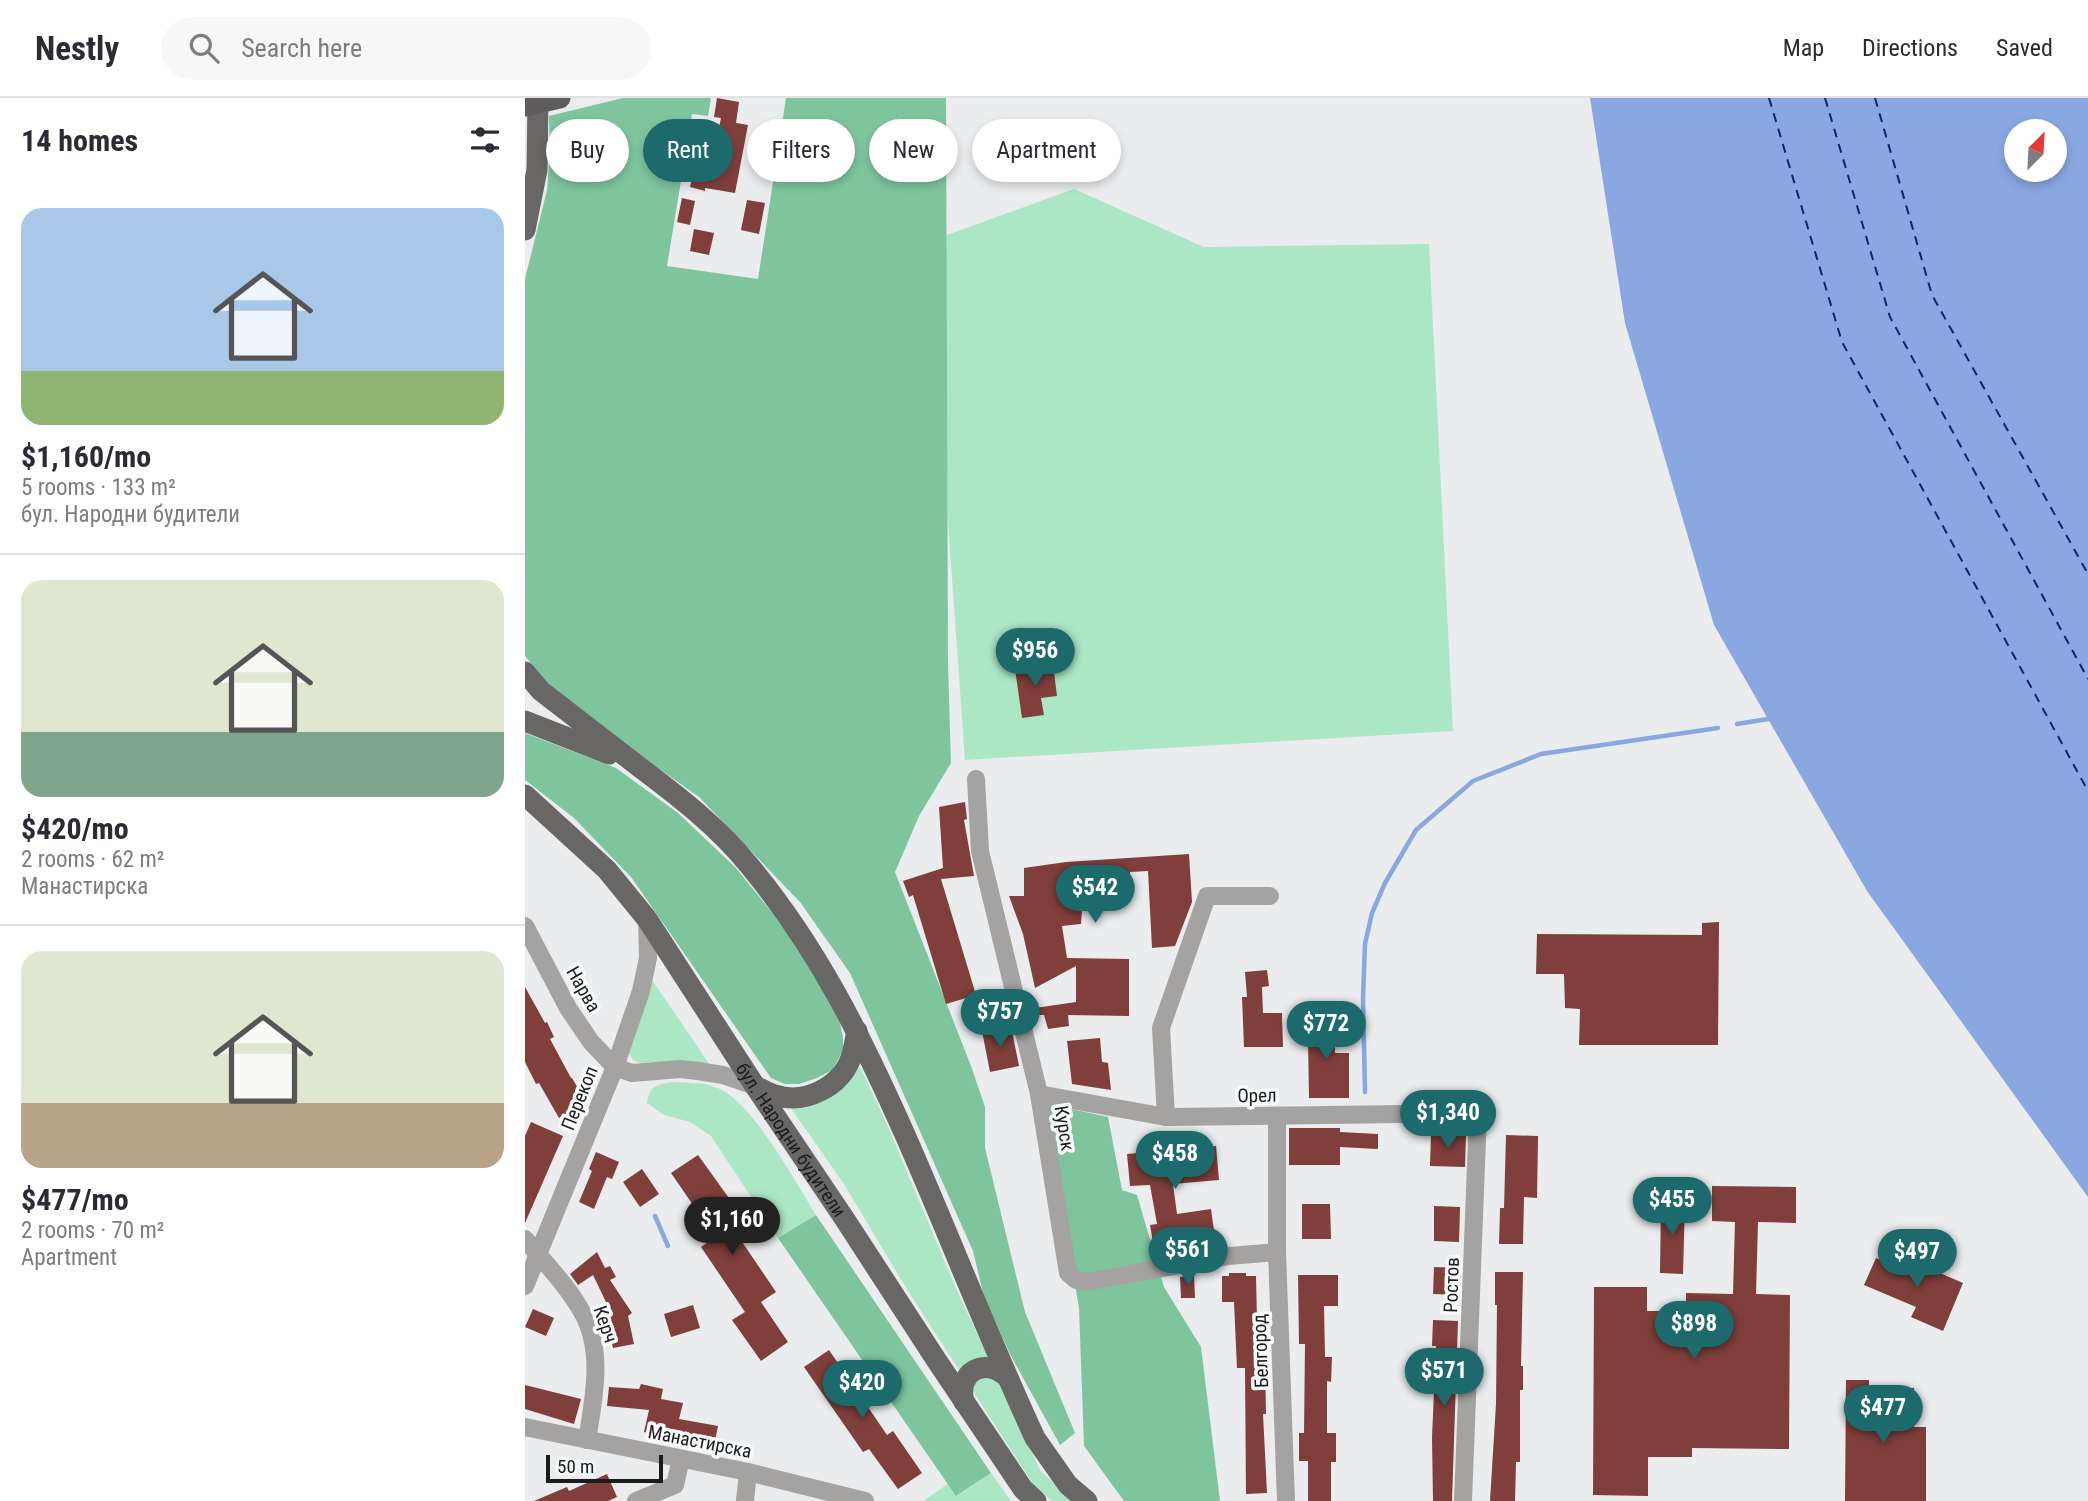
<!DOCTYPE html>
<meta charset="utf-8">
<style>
body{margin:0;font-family:"Roboto Condensed",sans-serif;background:#f7f7f7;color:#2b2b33;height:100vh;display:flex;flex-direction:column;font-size:26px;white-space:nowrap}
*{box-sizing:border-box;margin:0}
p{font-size:23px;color:#7c7c81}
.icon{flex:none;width:38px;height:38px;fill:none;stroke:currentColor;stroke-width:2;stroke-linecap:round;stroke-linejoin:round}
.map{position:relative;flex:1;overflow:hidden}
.drawer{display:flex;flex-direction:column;background:#fff;width:525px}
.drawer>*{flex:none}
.top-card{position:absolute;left:21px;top:21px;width:665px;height:63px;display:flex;gap:14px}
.needle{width:46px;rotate:24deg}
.tools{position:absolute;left:1479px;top:21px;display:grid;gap:14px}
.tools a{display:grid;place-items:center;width:63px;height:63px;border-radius:50%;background:#fff;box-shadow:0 4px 10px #0003;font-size:35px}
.scale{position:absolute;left:21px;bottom:18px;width:117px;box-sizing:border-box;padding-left:7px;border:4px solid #1a1b1b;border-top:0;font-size:19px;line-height:24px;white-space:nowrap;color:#1a1b1b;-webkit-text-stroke:5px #f7f9fb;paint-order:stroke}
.price{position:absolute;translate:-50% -60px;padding:0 16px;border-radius:24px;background:#1d6a6c;color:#fff;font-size:23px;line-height:46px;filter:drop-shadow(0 2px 4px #0008)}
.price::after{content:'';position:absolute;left:50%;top:42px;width:21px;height:16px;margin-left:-10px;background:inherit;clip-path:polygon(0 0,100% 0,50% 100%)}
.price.active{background:#222;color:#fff}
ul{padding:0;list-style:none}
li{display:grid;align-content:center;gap:14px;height:371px;padding:0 21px}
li+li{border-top:2px solid #e1e1e2}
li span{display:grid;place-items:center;height:217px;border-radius:21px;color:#555}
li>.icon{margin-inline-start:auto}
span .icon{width:126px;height:126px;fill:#fffc;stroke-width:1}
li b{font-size:30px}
h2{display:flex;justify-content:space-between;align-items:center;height:84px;padding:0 21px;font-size:30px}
.tag{padding:0 24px;border-radius:32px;background:#fff;box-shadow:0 4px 10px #0003;font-size:24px;line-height:63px}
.tag.active{background:#1d6a6c;color:#fff}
header{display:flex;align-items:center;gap:42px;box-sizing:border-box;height:98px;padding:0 35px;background:#fff;border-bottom:2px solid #e1e1e2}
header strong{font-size:33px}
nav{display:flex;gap:38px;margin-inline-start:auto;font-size:24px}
.search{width:490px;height:63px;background:#f7f7f7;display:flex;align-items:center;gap:18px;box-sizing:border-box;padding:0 24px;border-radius:38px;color:#7c7c81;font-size:26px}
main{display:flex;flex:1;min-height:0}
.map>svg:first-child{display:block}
.green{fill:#ace7c5}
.forest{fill:#7ec59e}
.water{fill:#89a7e1;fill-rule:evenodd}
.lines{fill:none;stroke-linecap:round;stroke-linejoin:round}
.stream{stroke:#89a7e1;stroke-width:4.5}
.ferry{stroke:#0a2769;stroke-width:2;stroke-dasharray:9 7;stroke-linecap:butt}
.building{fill:#803f3b}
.minor{stroke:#a4a3a2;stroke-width:18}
.primary{stroke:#696766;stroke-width:21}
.trunk-bridge{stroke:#5e5c5c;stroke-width:21}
.labels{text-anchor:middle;stroke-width:7;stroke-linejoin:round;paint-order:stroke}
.street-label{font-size:19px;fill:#1a1b1b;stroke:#f7f9fb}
</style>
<header>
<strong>Nestly</strong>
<div class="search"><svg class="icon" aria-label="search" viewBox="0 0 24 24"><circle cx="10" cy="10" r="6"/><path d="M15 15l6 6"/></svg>Search here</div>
<nav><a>Map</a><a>Directions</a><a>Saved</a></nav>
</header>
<main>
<section class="drawer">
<h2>14 homes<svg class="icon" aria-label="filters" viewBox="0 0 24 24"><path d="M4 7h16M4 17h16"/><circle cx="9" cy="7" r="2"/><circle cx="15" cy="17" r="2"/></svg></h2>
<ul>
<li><span style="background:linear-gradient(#a9c7e8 75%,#8fb573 0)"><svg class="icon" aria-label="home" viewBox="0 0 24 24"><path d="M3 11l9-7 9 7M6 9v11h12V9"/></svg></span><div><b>$1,160/mo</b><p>5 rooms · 133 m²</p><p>бул. Народни будители</p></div></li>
<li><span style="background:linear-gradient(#dfe7d0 70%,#7fa58c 0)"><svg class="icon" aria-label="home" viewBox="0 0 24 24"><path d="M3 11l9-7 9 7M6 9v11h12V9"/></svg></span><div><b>$420/mo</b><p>2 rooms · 62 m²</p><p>Манастирска</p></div></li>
<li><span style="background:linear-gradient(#dfe7d0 70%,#b9a48a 0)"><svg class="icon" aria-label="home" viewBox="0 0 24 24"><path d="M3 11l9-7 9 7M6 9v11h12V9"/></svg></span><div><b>$477/mo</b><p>2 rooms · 70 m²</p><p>Apartment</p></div></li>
</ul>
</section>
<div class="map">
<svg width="1563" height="1403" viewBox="0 0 1563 1403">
<rect width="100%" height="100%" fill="#eaecee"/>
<g class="green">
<polygon points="549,91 679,149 904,146 928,633 440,662 403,144"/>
<polygon points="127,882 185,967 155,963 115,965 108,962 104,955"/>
<path d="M335,969L361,1024L430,1188L515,1372L547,1403H527L508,1386L383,1193L319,1086L265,1009C303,1010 312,995 335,969Z"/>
<path d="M147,984C163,985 180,984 195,991C228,1006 272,1086 291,1117L253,1140L186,1038L165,1024L139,1017L122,1005C125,987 131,987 147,984Z"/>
<polygon points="466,1375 486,1403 398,1403 423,1386 432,1398"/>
</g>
<g class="forest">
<polygon points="98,0 186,0 183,18 167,16 142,168 233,181 261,0 421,0 423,566 426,665 394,718 370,774 446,968 460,1009 460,1050 500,1214 550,1335 535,1347 485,1256 459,1199 448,1153 325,875 275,804 174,699 37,602 0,558 0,181 22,92 25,52 24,18"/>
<polygon points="0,635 91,670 153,715 211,770 262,833 297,885 315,925 318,939 318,953 307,972 292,980 274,986 260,986 246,980 106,779 49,720 0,682"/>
<polygon points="519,1005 583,1019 597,1092 612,1097 639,1189 676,1249 695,1403 599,1403 559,1348 554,1210"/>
<polygon points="291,1117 466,1375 431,1398 253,1140"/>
</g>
<path class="water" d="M1065,0H1563V1099L1342,793L1189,527L1100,225ZM1491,33H1530V72H1491Z"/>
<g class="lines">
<g class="stream">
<polyline points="1212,626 1243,621"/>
<polyline points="840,994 838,900 840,846 847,815 860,785 891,732 948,683 1016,656 1193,630"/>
<polyline points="130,1118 143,1148"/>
</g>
<g class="ferry">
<polyline points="1244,0 1317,244 1563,693"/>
<polyline points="1300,0 1365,219 1563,581"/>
<polyline points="1350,0 1407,197 1563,476"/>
</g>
</g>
<g class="building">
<polygon points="192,0 214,4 211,25 223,27 210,95 180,90 180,93 165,89 170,65 186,68 196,20 189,19"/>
<polygon points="157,100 170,103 165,127 152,124"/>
<polygon points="222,102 240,105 234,136 216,132"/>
<polygon points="169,131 189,135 184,157 165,153"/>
<polygon points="528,566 532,598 516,600 519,617 497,620 490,571"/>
<polygon points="440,704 442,721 439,722 449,778 416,781 451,897 421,906 388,797 384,799 378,783 418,770 414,709"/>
<polygon points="664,756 667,804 650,848 627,850 623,773 605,774 605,796 558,798 556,826 537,828 542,860 604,861 604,918 543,917 544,928 523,931 519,917 511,917 510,910 551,904 551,868 510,890 498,836 484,798 499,798 499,770 541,764"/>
<polygon points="1194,824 1193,947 1054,947 1055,911 1040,910 1039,876 1011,876 1012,836 1177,837 1177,825"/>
<polygon points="742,872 744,888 737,889 738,915 757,915 758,949 719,949 717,899 722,899 720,874"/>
<polygon points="0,889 20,925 22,924 29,939 25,941 46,980 47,980 57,997 48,1002 53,1009 34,1020 14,985 11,986 0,964"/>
<polygon points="809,918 810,955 824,955 824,1000 784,1000 783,941 782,941 781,919"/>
<polygon points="486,928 494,968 465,974 457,933"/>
<polygon points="575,940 577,964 583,965 586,992 547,986 542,943"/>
<polygon points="6,1024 38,1038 0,1125 0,1038"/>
<polygon points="764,1030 815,1030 815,1034 853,1036 853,1051 815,1049 815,1067 764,1067"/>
<polygon points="906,1035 941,1037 940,1069 905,1068"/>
<polygon points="981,1037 1013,1038 1012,1100 999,1099 998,1146 974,1146 975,1110 979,1110"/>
<polygon points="691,1048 694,1082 648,1086 652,1116 686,1111 690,1140 651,1145 651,1147 629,1150 625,1127 632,1126 625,1087 605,1088 602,1056"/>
<polygon points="71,1054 94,1064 87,1081 82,1079 69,1111 54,1104 67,1073 64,1071"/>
<polygon points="173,1057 219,1121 207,1129 251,1194 236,1204 263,1244 236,1263 207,1222 220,1214 176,1149 190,1139 146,1075"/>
<polygon points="117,1071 134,1096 115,1109 98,1084"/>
<polygon points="1187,1088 1271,1089 1271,1125 1233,1124 1231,1196 1265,1197 1264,1351 1167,1350 1167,1359 1123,1359 1123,1398 1068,1397 1069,1189 1122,1189 1122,1213 1161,1213 1161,1195 1208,1196 1210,1124 1187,1123"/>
<polygon points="1136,1103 1160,1103 1158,1176 1135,1175"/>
<polygon points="777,1106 805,1106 806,1141 777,1141"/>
<polygon points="909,1108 935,1109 934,1144 909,1143"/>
<polygon points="72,1154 80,1170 85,1168 91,1179 85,1182 107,1215 103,1218 109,1246 88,1250 85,1237 91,1236 74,1209 81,1204 68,1177 53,1187 45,1176"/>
<polygon points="1378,1159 1438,1185 1418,1233 1386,1219 1391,1209 1339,1187 1351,1160 1374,1169"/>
<polygon points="909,1169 936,1170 935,1197 908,1196"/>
<polygon points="970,1174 998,1174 996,1268 998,1268 998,1292 995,1292 995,1364 991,1364 990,1403 965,1403 971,1306 972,1207 970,1207"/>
<polygon points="704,1175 721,1175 721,1178 731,1178 732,1223 739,1223 741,1316 738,1316 742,1395 721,1396 720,1270 712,1270 709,1204 697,1204 697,1178 704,1178"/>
<polygon points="773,1177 813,1177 813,1208 799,1208 800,1259 807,1259 806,1284 802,1283 802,1335 811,1335 811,1364 806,1364 806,1403 783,1403 783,1363 774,1363 774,1335 779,1335 780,1246 774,1246"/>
<polygon points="669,1178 670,1200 656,1200 655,1179"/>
<polygon points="168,1207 175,1230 146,1239 139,1216"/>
<polygon points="8,1211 29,1220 21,1238 0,1229"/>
<polygon points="908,1222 933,1223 927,1403 908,1403 907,1339 911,1248 907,1248"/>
<polygon points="304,1252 362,1337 368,1333 397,1375 373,1391 344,1351 338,1354 279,1269"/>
<polygon points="1321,1282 1344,1282 1344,1290 1389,1290 1389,1329 1401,1329 1401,1403 1320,1403"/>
<polygon points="116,1286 138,1291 136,1301 158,1305 154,1321 193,1328 188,1353 162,1347 162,1344 119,1334 124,1312 82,1308 84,1289 114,1291"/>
<polygon points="0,1287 56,1301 49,1326 0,1311"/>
<polygon points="82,1376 92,1399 83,1403 9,1403 42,1389 44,1393"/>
</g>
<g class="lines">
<g class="minor">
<polyline points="451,681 455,753 514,996 543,1175 551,1182 561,1184 704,1158 752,1154"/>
<polyline points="0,828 43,910 66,944 90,969 107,975 155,971 173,973 198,977 230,988"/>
<polyline points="514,996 641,1019 953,1015 938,1403"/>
<polyline points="752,1018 752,1154 761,1403"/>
<polyline points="641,1019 636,930 682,798 745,798"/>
<path d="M0,1141C19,1164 42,1187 57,1214C79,1252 69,1300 62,1342"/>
<polyline points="0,1188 90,969 116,893 123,860 122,821"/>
<polyline points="0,1329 223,1374 340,1403"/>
<polyline points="111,1403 150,1387 156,1361"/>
<polyline points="220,1403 223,1374"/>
</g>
<g class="primary">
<polyline points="0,132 12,72 13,0"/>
<path d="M0,574L16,593C50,619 83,645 117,671C154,699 193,729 223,766C293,850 337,940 381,1039C425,1139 464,1241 510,1340L543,1387L562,1403"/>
<polyline points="0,623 84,656"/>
<path id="s1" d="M0,697L82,772L122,821L230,988L319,1120L410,1260L498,1391L511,1403"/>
<path d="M230,988C237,991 243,995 250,997C280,1007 315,989 326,960C329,951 330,942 332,933"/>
<path d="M439,1304C431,1274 460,1258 482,1279"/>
</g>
<polyline class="trunk-bridge" points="0,8 35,0"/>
</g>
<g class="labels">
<g class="street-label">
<text transform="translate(59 891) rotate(60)" y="7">Нарва</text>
<text transform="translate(732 997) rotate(-1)" y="7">Орел</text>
<text transform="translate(54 1000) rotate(-68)" y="7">Перекоп</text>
<text transform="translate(540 1030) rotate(81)" y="7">Курск</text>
<text dy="7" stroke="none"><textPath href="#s1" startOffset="438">бул. Народни будители</textPath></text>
<text transform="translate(926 1187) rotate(-88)" y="7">Ростов</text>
<text transform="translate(81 1226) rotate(71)" y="7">Керч</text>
<text transform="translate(735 1253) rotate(-92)" y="7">Белгород</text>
<text transform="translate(175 1343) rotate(11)" y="7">Манастирска</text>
</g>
</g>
</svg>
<div class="tools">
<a><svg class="needle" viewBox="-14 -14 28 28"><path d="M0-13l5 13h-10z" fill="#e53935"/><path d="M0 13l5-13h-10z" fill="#7c7c81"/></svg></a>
</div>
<div class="scale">50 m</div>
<b class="price" style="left:510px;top:590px">$956</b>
<b class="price" style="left:570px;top:827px">$542</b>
<b class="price" style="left:475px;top:951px">$757</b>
<b class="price" style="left:801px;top:963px">$772</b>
<b class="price" style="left:923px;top:1052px">$1,340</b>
<b class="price" style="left:650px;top:1093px">$458</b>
<b class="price" style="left:1147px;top:1139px">$455</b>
<b class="price active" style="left:207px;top:1159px">$1,160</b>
<b class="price" style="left:663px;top:1189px">$561</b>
<b class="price" style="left:1392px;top:1191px">$497</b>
<b class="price" style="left:1169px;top:1263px">$898</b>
<b class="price" style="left:919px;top:1310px">$571</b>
<b class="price" style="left:337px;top:1322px">$420</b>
<b class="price" style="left:1358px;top:1347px">$477</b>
<div class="top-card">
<a class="tag">Buy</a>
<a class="tag active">Rent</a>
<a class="tag">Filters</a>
<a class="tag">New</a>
<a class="tag">Apartment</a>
</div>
</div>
</main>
